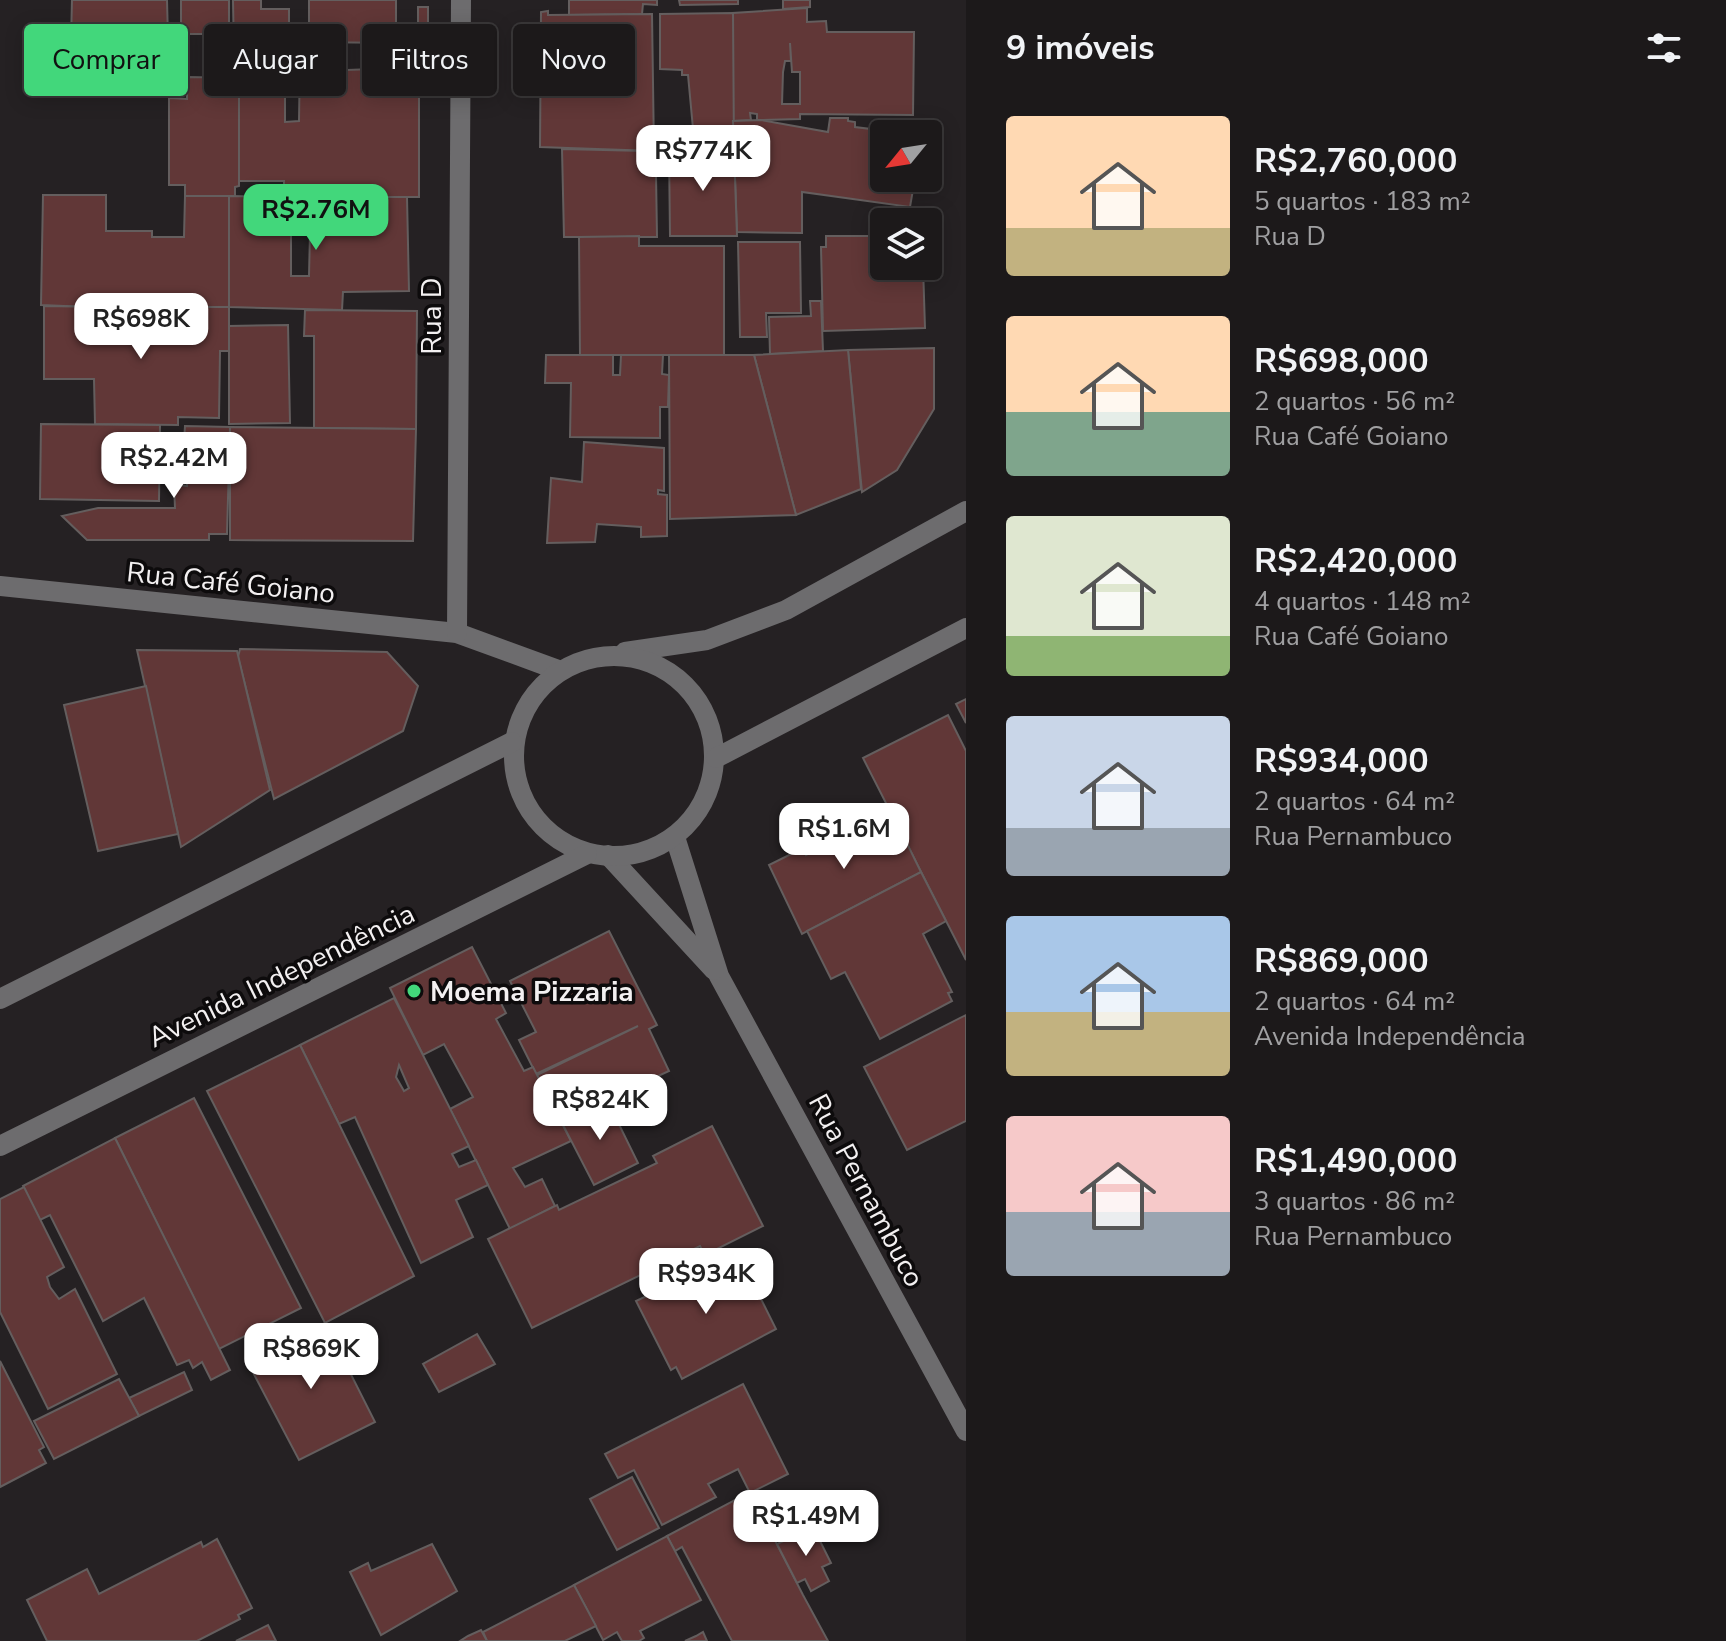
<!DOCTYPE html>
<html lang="pt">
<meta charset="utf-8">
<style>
body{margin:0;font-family:"Nunito Sans",sans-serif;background:#292627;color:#f1f3f6;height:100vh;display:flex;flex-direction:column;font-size:30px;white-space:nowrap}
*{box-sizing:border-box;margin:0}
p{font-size:26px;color:#a0a0a2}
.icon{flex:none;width:44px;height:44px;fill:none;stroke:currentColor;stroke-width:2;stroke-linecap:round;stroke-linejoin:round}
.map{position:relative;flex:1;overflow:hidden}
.details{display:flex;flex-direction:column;background:#1c191a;width:760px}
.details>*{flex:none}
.hud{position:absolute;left:24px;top:24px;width:760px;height:72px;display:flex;gap:16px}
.needle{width:52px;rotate:240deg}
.fabs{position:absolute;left:870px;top:120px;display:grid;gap:16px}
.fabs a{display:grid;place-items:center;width:72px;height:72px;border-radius:8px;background:#1c191a;box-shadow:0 4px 20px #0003,0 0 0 2px #3a3839;font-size:40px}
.price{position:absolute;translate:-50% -68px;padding:0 18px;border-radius:16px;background:#fff;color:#222;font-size:26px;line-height:52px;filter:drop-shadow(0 2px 4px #0008)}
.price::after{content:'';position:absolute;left:50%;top:48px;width:24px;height:18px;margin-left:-12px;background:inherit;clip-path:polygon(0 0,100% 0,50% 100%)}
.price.selected{background:#42d77b;color:#111}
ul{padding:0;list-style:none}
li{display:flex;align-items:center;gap:24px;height:200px;padding:0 40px}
li span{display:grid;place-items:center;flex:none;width:224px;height:160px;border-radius:8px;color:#555}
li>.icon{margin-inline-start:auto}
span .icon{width:96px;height:96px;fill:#fffc;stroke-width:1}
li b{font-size:34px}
h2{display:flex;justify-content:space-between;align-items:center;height:96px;padding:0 40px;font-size:34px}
.chip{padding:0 28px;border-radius:8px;background:#1c191a;box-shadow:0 4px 20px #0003,0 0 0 2px #3a3839;font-size:28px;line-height:72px}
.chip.selected{background:#42d77b;color:#111}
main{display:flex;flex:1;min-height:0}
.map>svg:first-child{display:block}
.building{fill:#613737;stroke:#645e5e;stroke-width:2;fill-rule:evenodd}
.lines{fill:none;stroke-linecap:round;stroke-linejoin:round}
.minor{stroke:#6d6c6e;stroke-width:20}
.tertiary{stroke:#6d6c6e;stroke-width:20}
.poi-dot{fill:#42d77b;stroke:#0d0b0c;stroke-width:3}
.labels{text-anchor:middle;stroke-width:7;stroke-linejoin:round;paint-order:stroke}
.street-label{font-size:28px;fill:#f3f0f1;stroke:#0d0b0c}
.poi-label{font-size:28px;font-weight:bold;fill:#f3f0f1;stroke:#0d0b0c;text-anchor:start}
</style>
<main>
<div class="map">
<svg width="966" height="1641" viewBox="0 0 966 1641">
<rect width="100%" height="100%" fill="#252123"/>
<g class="building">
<polygon points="72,0 167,0 168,39 71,40"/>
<rect x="181" y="0" width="48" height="34"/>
<polygon points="233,0 261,0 261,9 289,9 289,56 234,56"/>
<polygon points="309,0 396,0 396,43 309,42"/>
<polygon points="569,0 657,0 657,5 643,4 642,14 569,15"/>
<polygon points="679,0 738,0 738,4 680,5"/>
<polygon points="783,0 810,0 810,7 783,9"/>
<polygon points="418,7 428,7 428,28 418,29"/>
<path d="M807,8V22L826,21L827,32H914L913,115L800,114V119L761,120H757V114L750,113L751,120L733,121V13ZM790,43L792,72H800V104H782L783,72L785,61H791Z"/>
<polygon points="548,11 548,15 652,14 654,151 540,147 541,12"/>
<polygon points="733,13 734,150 695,150 688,75 682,75 682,70 660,69 660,14"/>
<polygon points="277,55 276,85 285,85 285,122 299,121 300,56 346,56 347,70 373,69 372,56 419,56 419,197 372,197 372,185 345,186 346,197 300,197 299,192 284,192 284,181 238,181 239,56"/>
<polygon points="187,77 239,78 239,186 235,187 235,196 185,196 185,185 169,185 169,98 187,99"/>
<polygon points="830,118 848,118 848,121 855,122 855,127 912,134 884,134 884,178 915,178 910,207 802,192 802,233 737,232 733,121 761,120 828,132"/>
<polygon points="562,149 645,151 646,175 656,174 657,237 564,237"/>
<polygon points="695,150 734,150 737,236 670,236 669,151"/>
<polygon points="43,195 106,195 106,231 152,231 152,237 184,237 185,196 229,196 229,307 199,307 199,297 87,300 87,307 41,305"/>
<polygon points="229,196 291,197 291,276 309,276 310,233 317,233 317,197 407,197 409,291 343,292 342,310 229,307"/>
<polygon points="639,236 639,246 724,246 724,355 580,355 579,237"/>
<polygon points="826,236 884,236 884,266 923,266 925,328 823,331 821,247 826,247"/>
<polygon points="738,242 800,242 801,313 766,313 767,337 740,337"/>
<polygon points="810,301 821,301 823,351 770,354 769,317 811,316"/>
<polygon points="44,306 104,307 104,318 112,318 111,334 141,335 142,307 229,307 229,351 220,351 219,418 178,417 178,425 95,424 94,379 44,379"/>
<polygon points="305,310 417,311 416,429 314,428 314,336 304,336"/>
<polygon points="288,325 290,423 229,424 229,326"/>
<polygon points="934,348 934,409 897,470 862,492 848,350"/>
<polygon points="848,350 861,489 796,515 754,355"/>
<polygon points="546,355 613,355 613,375 620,375 621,355 663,355 662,374 669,375 668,407 660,407 660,438 570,437 571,383 545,383"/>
<polygon points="669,355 754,355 796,515 670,519"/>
<polygon points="41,424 160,425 159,501 40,499"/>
<polygon points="185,426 230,427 227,534 209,534 209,540 87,540 62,516 98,508 175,508 174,484 187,486 189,442 184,442"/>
<polygon points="230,427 416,429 413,541 230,540"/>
<polygon points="584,442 664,448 664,491 658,490 658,494 667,495 667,536 641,537 641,527 597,524 595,542 547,543 551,478 582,482"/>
<polygon points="240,649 387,652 418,686 403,731 274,799 238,657"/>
<polygon points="137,650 237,651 270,790 181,847"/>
<polygon points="146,686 178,834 98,851 64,705"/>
<polygon points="966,699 966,723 956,704"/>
<polygon points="948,715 966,751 966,960 863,758"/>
<polygon points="876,812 882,825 894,817 921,872 802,934 769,865 803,848 806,855 824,845 821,840"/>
<polygon points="921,872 946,921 923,934 952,992 948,993 952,1001 880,1039 845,972 831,979 807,931"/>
<polygon points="609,931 657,1025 649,1029 669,1071 628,1090 625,1083 558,1115 537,1075 638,1026 536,1074 519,1040 536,1032 510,981"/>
<polygon points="472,947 506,1013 496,1019 524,1071 533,1067 571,1141 513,1168 525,1187 542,1179 555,1206 510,1229 450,1109 473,1097 444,1044 423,1055 390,988"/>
<path d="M394,998L469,1146L452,1154L459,1167L476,1160L488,1185L456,1200L473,1237L421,1263L355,1117L339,1124L300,1045ZM399,1065L409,1088L404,1091L396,1077Z"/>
<polygon points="966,1015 966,1121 907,1150 864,1067"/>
<polygon points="300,1045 414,1276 325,1323 207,1091"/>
<polygon points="194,1098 301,1308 219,1349 115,1138"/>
<polygon points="606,1098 638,1163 594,1185 561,1121"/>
<polygon points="712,1126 763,1226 705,1255 700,1246 532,1328 488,1239 557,1205 559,1210 657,1163 653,1156"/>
<polygon points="115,1138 230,1370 211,1380 202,1362 193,1368 189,1360 177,1365 144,1298 103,1321 50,1215 40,1220 23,1186"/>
<polygon points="24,1187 64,1267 47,1277 50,1287 59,1299 75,1289 117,1374 48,1409 0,1312 0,1199"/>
<polygon points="738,1253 776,1329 682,1379 676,1367 671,1370 636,1301"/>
<polygon points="325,1323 375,1422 299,1460 247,1361"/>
<polygon points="477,1334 495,1364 439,1392 423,1364"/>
<polygon points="0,1361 44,1447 39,1450 46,1463 0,1487"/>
<polygon points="184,1372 192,1390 139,1416 129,1398"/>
<polygon points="119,1379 139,1416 54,1459 34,1421"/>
<polygon points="743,1384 788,1474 750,1493 738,1469 708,1484 716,1497 662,1525 634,1470 618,1478 605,1454"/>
<polygon points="632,1477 659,1528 617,1550 590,1499"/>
<polygon points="750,1492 803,1595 828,1641 732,1641 682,1547 675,1551 667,1536"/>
<polygon points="813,1527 831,1563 822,1567 829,1581 811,1591 805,1579 797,1583 777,1544"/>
<polygon points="667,1536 701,1600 640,1631 644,1638 639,1641 622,1641 617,1632 603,1640 574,1585"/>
<polygon points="217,1539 252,1608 238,1615 240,1619 197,1641 47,1641 27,1600 87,1569 99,1594 201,1542 203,1547"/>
<polygon points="432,1544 457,1591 381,1635 350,1572 368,1563 371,1571"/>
<polygon points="574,1585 596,1626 565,1641 487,1641 483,1632"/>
<polygon points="268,1625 276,1641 236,1641"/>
<polygon points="481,1630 487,1641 460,1641 468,1636"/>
<polygon points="703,1632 707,1641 685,1641 696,1636"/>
</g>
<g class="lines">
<g class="minor">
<polyline points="0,586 457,633 558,670"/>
<polyline points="457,633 461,0"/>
<polyline points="675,837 719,976 966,1431"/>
<polyline points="608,855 714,970"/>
</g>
<g class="tertiary">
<polyline points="625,652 707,640 786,610 966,511"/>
<circle cx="614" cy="756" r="100"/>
<polyline points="716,758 966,628"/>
<polyline points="0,999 512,742"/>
<polyline points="0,1146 587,854"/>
</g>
</g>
<circle class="poi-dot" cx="414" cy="991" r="8"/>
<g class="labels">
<g class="street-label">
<text transform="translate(431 316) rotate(-90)" y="10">Rua D</text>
<text transform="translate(231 582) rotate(6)" y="10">Rua Café Goiano</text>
<text transform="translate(281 975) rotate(-26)" y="10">Avenida Independência</text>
<text transform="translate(867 1190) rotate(62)" y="10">Rua Pernambuco</text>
</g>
<g class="poi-label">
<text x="430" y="1001">Moema Pizzaria</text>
</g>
</g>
</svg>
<div class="fabs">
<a><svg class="needle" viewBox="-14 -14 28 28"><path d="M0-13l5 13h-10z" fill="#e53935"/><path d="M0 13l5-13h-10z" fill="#a0a0a2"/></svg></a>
<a><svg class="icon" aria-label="layers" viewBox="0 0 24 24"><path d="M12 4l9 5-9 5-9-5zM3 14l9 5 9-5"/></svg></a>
</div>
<b class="price" style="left:703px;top:193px">R$774K</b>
<b class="price selected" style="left:316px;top:252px">R$2.76M</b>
<b class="price" style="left:141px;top:361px">R$698K</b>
<b class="price" style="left:174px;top:500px">R$2.42M</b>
<b class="price" style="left:844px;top:871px">R$1.6M</b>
<b class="price" style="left:600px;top:1142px">R$824K</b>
<b class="price" style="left:706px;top:1316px">R$934K</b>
<b class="price" style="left:311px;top:1391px">R$869K</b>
<b class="price" style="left:806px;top:1558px">R$1.49M</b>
<div class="hud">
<a class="chip selected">Comprar</a>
<a class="chip">Alugar</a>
<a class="chip">Filtros</a>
<a class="chip">Novo</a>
</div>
</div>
<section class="details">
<h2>9 imóveis<svg class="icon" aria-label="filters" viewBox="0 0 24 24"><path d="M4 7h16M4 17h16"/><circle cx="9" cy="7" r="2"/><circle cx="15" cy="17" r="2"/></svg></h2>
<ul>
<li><span style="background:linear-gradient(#ffd9b3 70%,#c2b280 0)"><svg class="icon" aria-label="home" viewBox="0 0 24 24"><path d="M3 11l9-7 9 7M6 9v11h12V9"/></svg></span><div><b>R$2,760,000</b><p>5 quartos · 183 m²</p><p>Rua D</p></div></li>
<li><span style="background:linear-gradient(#ffd9b3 60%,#7fa58c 0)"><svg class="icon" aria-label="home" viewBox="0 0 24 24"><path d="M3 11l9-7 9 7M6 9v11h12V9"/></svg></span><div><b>R$698,000</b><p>2 quartos · 56 m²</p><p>Rua Café Goiano</p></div></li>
<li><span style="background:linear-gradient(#dfe7d0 75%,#8fb573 0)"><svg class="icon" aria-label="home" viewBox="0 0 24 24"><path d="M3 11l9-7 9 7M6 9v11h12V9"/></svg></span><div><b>R$2,420,000</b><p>4 quartos · 148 m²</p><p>Rua Café Goiano</p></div></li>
<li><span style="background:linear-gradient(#c9d6e8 70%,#9aa5b1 0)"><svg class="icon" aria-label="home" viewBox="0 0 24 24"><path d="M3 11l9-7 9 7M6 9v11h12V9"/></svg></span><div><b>R$934,000</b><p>2 quartos · 64 m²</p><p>Rua Pernambuco</p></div></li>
<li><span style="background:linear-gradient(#a9c7e8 60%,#c2b280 0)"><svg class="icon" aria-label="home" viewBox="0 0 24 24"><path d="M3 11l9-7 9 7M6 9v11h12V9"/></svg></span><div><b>R$869,000</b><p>2 quartos · 64 m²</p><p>Avenida Independência</p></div></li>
<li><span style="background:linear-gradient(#f6c9c9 60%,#9aa5b1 0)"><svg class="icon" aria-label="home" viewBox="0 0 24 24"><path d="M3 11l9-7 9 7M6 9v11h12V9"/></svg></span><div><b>R$1,490,000</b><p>3 quartos · 86 m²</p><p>Rua Pernambuco</p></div></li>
</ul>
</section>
</main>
